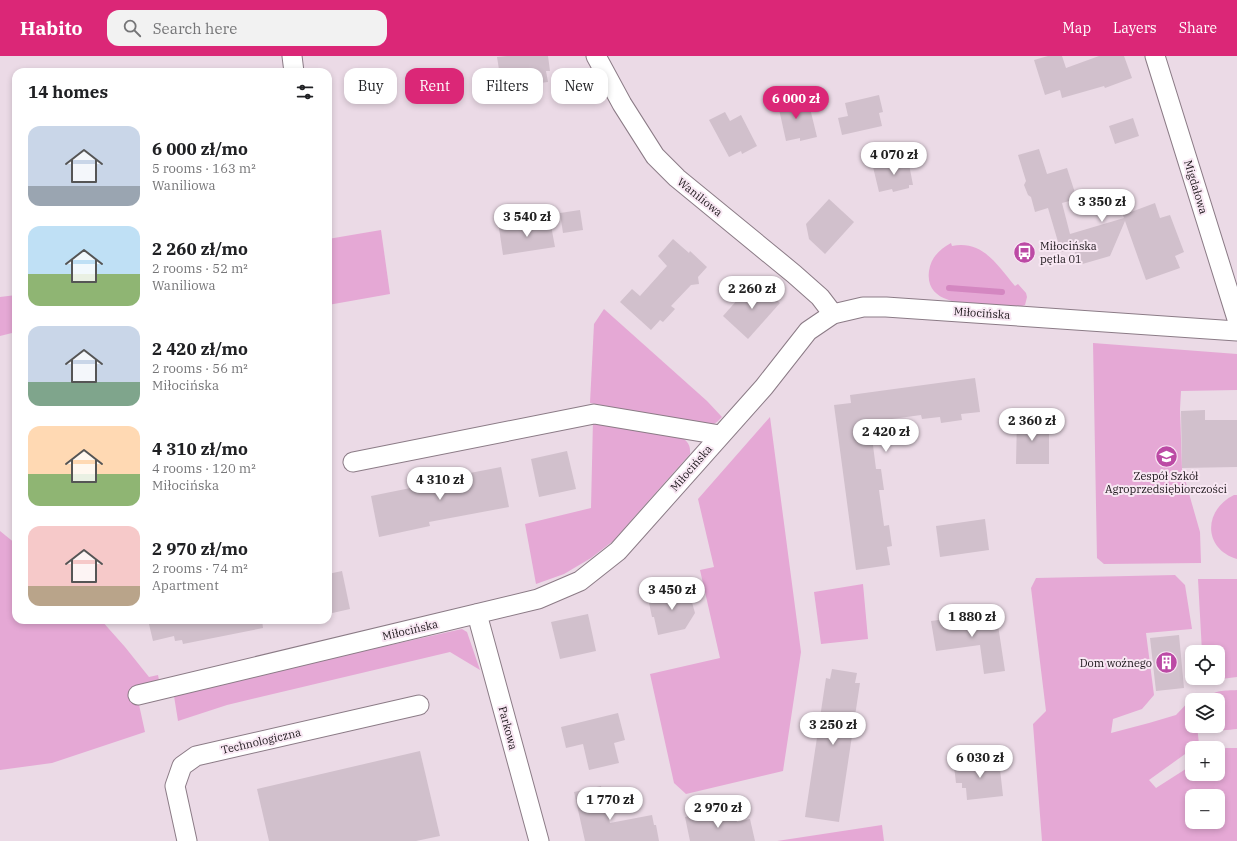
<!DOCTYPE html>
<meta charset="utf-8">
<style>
body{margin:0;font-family:"IBM Plex Serif",serif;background:#f2f2f2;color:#202124;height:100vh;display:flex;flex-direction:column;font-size:15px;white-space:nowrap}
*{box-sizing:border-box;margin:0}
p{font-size:13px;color:#757577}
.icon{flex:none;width:22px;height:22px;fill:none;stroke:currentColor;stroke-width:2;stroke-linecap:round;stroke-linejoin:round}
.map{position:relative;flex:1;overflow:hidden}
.side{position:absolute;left:12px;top:12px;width:320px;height:556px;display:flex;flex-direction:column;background:#fff;border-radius:12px;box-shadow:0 2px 6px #0003}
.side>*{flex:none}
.hud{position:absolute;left:344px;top:12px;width:380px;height:36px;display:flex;gap:8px}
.controls{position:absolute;left:1185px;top:589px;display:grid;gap:8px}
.controls a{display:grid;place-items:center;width:40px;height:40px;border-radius:8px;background:#fff;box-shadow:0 2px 6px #0003;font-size:20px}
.price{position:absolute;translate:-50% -34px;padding:0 9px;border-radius:14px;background:#fff;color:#222;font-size:13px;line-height:26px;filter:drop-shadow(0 1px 2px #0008)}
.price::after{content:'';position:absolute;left:50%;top:24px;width:12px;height:9px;margin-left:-6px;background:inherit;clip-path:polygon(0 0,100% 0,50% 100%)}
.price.selected{background:#db2777;color:#fff}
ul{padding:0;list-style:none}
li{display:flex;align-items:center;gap:12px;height:100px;padding:0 16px}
li span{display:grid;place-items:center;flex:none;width:112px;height:80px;border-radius:12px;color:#555}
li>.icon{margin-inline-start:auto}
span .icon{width:48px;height:48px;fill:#fffc;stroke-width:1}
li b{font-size:17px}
h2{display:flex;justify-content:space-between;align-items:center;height:48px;padding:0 16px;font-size:17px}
.pill{padding:0 14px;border-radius:12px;background:#fff;box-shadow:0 2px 6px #0003;font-size:14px;line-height:36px}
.pill.selected{background:#db2777;color:#fff}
header{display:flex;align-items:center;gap:24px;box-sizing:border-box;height:56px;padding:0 20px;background:#db2777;color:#fff}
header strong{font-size:19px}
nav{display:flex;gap:22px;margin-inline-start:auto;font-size:14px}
.search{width:280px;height:36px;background:#f2f2f2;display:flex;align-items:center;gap:10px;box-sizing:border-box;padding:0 14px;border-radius:12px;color:#757577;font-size:15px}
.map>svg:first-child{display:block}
.green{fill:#e5a8d5;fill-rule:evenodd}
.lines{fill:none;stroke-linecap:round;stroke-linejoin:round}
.stream{stroke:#d487c1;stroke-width:6}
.building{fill:#d1c0cc}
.minor-casing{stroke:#8b7b86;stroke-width:21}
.minor{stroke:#fff;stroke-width:19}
.labels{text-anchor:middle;stroke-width:4;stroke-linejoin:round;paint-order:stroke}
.street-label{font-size:11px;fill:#1b1519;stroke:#f8e7f3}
.poi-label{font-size:11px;fill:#1b1519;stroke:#f8e7f3;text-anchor:start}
</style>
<header>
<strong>Habito</strong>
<div class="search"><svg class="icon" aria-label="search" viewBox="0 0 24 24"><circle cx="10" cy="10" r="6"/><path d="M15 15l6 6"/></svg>Search here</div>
<nav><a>Map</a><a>Layers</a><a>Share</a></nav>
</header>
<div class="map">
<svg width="1237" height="785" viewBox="0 0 1237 785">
<rect width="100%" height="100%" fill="#ebdae6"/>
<g class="green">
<polygon points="381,174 390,238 328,249 328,183"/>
<path d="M951,187L952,190C983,184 997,209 1015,230L1018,228L1026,237L1027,241L1025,249L1019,251C1007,250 995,250 982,249C960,247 925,246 929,215C931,201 940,193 951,187Z"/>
<polygon points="16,239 16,276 0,280 0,241"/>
<polygon points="604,253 707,345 722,361 717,366 712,369 590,347 594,268"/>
<polygon points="1093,287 1237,298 1237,334 1181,335 1180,353 1182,413 1200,476 1201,507 1104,508 1097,502"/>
<polygon points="770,361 801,596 783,715 686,738 674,727 650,618 720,602 700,514 714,511 698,443"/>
<path d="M593,364L677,379C686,384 691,387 690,398L613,485L591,502L564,518L536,528L525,468L591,452Z"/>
<path d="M1234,439H1237V503C1203,493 1203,454 1234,439Z"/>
<polygon points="0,475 16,488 16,564 101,564 125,591 149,621 158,619 160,629 136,635 145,676 52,707 0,714"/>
<path d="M1175,519L1185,529L1192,573L1146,577L1154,639L1142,653L1113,663L1111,677L1149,667L1176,659L1195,639V644H1192V670H1197L1199,688L1149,724L1156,732L1192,709V718H1218V694L1226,692H1237V785H1042L1033,668L1046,655L1031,532L1036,522ZM1192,740H1218V766H1192Z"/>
<polygon points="1198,523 1237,523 1237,621 1221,623 1214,622 1218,622 1218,596 1202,596"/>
<polygon points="863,528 868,583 821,588 814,536"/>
<polygon points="462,573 467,576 480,614 450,596 227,649 178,665 174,640 180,636"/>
<path d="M1237,634V673C1228,674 1216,676 1209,670H1218V644H1206C1214,633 1224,635 1237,634Z"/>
<polygon points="882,769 884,785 777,785"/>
</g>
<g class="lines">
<polyline class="stream" points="949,232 1002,236"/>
</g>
<g class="building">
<polygon points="507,0 548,0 550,15 546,15 548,26 502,32 497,1"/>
<polygon points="1048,0 1062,0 1066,12 1099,0 1124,0 1132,22 1105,32 1104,30 1062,42 1060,34 1045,39 1034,4"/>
<polygon points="388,14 391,42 374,44 371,16"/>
<polygon points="879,39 883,56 879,57 882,70 842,79 838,62 848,60 845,47"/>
<polygon points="795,40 797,50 809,48 817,81 800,85 800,82 786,85 777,44"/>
<polygon points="725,56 730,65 741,59 757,90 742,98 741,95 729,101 709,64"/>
<polygon points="1133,62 1139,80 1115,88 1109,70"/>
<polygon points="1039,93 1047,118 1067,112 1077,143 1062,147 1070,178 1124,162 1123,159 1155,147 1160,162 1170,159 1184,196 1175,200 1180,212 1146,224 1125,165 1110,200 1079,209 1074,193 1061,196 1048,152 1035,156 1031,141 1028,139 1024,129 1026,125 1018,99"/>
<polygon points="908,103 913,129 909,129 909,132 893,136 892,133 879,136 873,111"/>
<polygon points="829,143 854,166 825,198 809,183 806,168"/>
<polygon points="580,154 583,174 563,177 560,157"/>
<polygon points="550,164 555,191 503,199 499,172"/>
<polygon points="673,183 689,197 690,195 707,211 698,221 699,228 691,229 671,250 675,253 663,266 660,264 651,274 620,246 632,233 640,240 667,210 658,200"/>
<polygon points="755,224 780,247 748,283 723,260"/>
<polygon points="975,322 980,356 961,358 962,364 941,367 940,361 922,363 921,359 870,366 876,413 881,413 884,434 879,434 884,470 889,469 892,490 887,491 890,509 856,514 834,349 851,347 850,339"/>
<polygon points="1205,354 1205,364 1237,364 1237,411 1182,412 1181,355"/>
<polygon points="1017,361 1041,361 1041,376 1049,376 1049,408 1016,408"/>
<polygon points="567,395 576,433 539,441 531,403"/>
<polygon points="501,411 509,451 429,466 430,470 379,481 371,440 445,425 444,422"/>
<polygon points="985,463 989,494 940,501 936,470"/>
<polygon points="342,515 350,553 328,558 328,518"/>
<polygon points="688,532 695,557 685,573 658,579 654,561 652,561 648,542"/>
<polygon points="996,556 1005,615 984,618 980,589 936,595 931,565"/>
<polygon points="588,558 596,595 560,603 551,566"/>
<polygon points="148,564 262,564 263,572 183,588 182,584 175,585 174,580 153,585"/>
<polygon points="1179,579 1184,632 1156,635 1150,582"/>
<polygon points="832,613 857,617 855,627 860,627 839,766 805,761 826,622 830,623"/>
<polygon points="618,657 625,684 614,687 619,707 589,714 583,688 566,692 561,671"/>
<polygon points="420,695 440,780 416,785 269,785 257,733"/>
<polygon points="975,704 976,707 999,704 1003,740 967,744 966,732 962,732 962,727 956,727 954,710 960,709 959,706"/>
<polygon points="601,730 610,767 652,759 654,769 656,769 659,785 585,785 574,736"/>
<polygon points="714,755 717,766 736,762 737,766 750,763 755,785 690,785 685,761"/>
</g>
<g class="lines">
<defs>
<g id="minor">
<polyline points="292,0 294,16"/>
<polyline points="596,0 622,48 655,100 677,122 794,218 820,241 833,258"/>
<polyline points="1155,0 1237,263"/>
<polyline points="353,406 594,358 720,379"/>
<polyline points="477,558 539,785"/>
<polyline points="138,639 538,543 580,525 618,495 764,331 808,275 833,258 863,251 886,251 1237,275"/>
<polyline points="187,785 175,730 182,710 196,700 419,649"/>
</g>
</defs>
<use href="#minor" class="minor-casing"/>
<use href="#minor" class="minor"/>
</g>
<defs>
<symbol id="bus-disc" viewBox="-11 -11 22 22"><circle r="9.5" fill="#bc4aa5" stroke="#f8e7f3"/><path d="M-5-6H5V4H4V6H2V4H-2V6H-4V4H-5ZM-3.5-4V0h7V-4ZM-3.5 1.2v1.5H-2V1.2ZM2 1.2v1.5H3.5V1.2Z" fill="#fff"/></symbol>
<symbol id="school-disc" viewBox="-11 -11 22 22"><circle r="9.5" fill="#bc4aa5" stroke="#f8e7f3"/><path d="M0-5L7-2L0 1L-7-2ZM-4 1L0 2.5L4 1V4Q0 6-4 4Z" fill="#fff"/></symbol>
<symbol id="building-disc" viewBox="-11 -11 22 22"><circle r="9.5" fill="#bc4aa5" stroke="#f8e7f3"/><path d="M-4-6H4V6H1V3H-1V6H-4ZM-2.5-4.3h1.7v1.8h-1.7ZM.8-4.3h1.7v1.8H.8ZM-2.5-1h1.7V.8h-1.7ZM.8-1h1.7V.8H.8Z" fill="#fff"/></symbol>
</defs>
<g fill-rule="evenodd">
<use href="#bus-disc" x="1012" y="184" width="25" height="25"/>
<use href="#school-disc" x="1154" y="388" width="25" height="25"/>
<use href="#building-disc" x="1154" y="594" width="25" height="25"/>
</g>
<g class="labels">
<g class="street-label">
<text transform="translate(1196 131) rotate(73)" y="4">Migdałowa</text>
<text transform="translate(700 141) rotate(39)" y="4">Waniliowa</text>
<text transform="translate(982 257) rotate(4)" y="4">Miłocińska</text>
<text transform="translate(691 412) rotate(-49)" y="4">Miłocińska</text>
<text transform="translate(410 574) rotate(-13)" y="4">Miłocińska</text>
<text transform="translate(508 672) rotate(75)" y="4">Parkowa</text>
<text transform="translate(261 685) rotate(-13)" y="4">Technologiczna</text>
</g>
<g class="poi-label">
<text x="1040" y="194">Miłocińska<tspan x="1040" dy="13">pętla 01</tspan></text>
<text x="1166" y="424" text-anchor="middle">Zespół Szkół<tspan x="1166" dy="13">Agroprzedsiębiorczości</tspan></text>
<text x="1152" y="611" text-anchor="end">Dom woźnego</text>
</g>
</g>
</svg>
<div class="controls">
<a><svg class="icon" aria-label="locate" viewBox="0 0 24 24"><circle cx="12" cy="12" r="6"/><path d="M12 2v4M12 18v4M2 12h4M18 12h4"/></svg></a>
<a><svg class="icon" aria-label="layers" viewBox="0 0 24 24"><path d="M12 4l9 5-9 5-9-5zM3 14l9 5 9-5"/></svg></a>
<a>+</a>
<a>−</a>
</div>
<b class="price selected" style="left:796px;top:64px">6 000 zł</b>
<b class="price" style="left:894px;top:120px">4 070 zł</b>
<b class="price" style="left:1102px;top:167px">3 350 zł</b>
<b class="price" style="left:527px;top:182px">3 540 zł</b>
<b class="price" style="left:752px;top:254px">2 260 zł</b>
<b class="price" style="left:1032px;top:386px">2 360 zł</b>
<b class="price" style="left:886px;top:397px">2 420 zł</b>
<b class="price" style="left:440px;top:445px">4 310 zł</b>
<b class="price" style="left:672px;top:555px">3 450 zł</b>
<b class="price" style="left:972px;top:582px">1 880 zł</b>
<b class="price" style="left:833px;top:690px">3 250 zł</b>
<b class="price" style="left:980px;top:723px">6 030 zł</b>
<b class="price" style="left:610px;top:765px">1 770 zł</b>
<b class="price" style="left:718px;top:773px">2 970 zł</b>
<div class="hud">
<a class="pill">Buy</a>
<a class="pill selected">Rent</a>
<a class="pill">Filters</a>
<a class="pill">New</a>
</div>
<section class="side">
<h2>14 homes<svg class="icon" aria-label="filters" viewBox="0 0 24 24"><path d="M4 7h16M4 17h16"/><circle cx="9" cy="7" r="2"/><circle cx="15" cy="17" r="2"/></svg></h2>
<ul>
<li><span style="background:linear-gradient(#c9d6e8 75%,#9aa5b1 0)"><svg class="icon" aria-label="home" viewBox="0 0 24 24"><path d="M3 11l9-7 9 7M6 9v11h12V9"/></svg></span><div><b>6 000 zł/mo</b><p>5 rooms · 163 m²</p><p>Waniliowa</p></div></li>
<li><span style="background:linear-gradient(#bfe0f5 60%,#8fb573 0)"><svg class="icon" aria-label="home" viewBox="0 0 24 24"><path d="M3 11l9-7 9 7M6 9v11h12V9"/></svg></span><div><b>2 260 zł/mo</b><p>2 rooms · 52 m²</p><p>Waniliowa</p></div></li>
<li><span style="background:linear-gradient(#c9d6e8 70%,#7fa58c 0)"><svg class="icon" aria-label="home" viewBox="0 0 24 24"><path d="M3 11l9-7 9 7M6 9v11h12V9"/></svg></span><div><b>2 420 zł/mo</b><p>2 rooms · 56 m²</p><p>Miłocińska</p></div></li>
<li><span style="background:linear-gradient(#ffd9b3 60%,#8fb573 0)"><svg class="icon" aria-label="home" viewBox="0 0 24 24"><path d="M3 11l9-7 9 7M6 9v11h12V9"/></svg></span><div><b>4 310 zł/mo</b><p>4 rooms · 120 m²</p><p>Miłocińska</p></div></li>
<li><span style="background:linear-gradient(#f6c9c9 75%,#b9a48a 0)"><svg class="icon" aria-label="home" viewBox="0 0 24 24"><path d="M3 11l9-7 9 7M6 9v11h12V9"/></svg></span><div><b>2 970 zł/mo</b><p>2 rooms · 74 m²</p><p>Apartment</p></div></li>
</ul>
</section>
</div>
